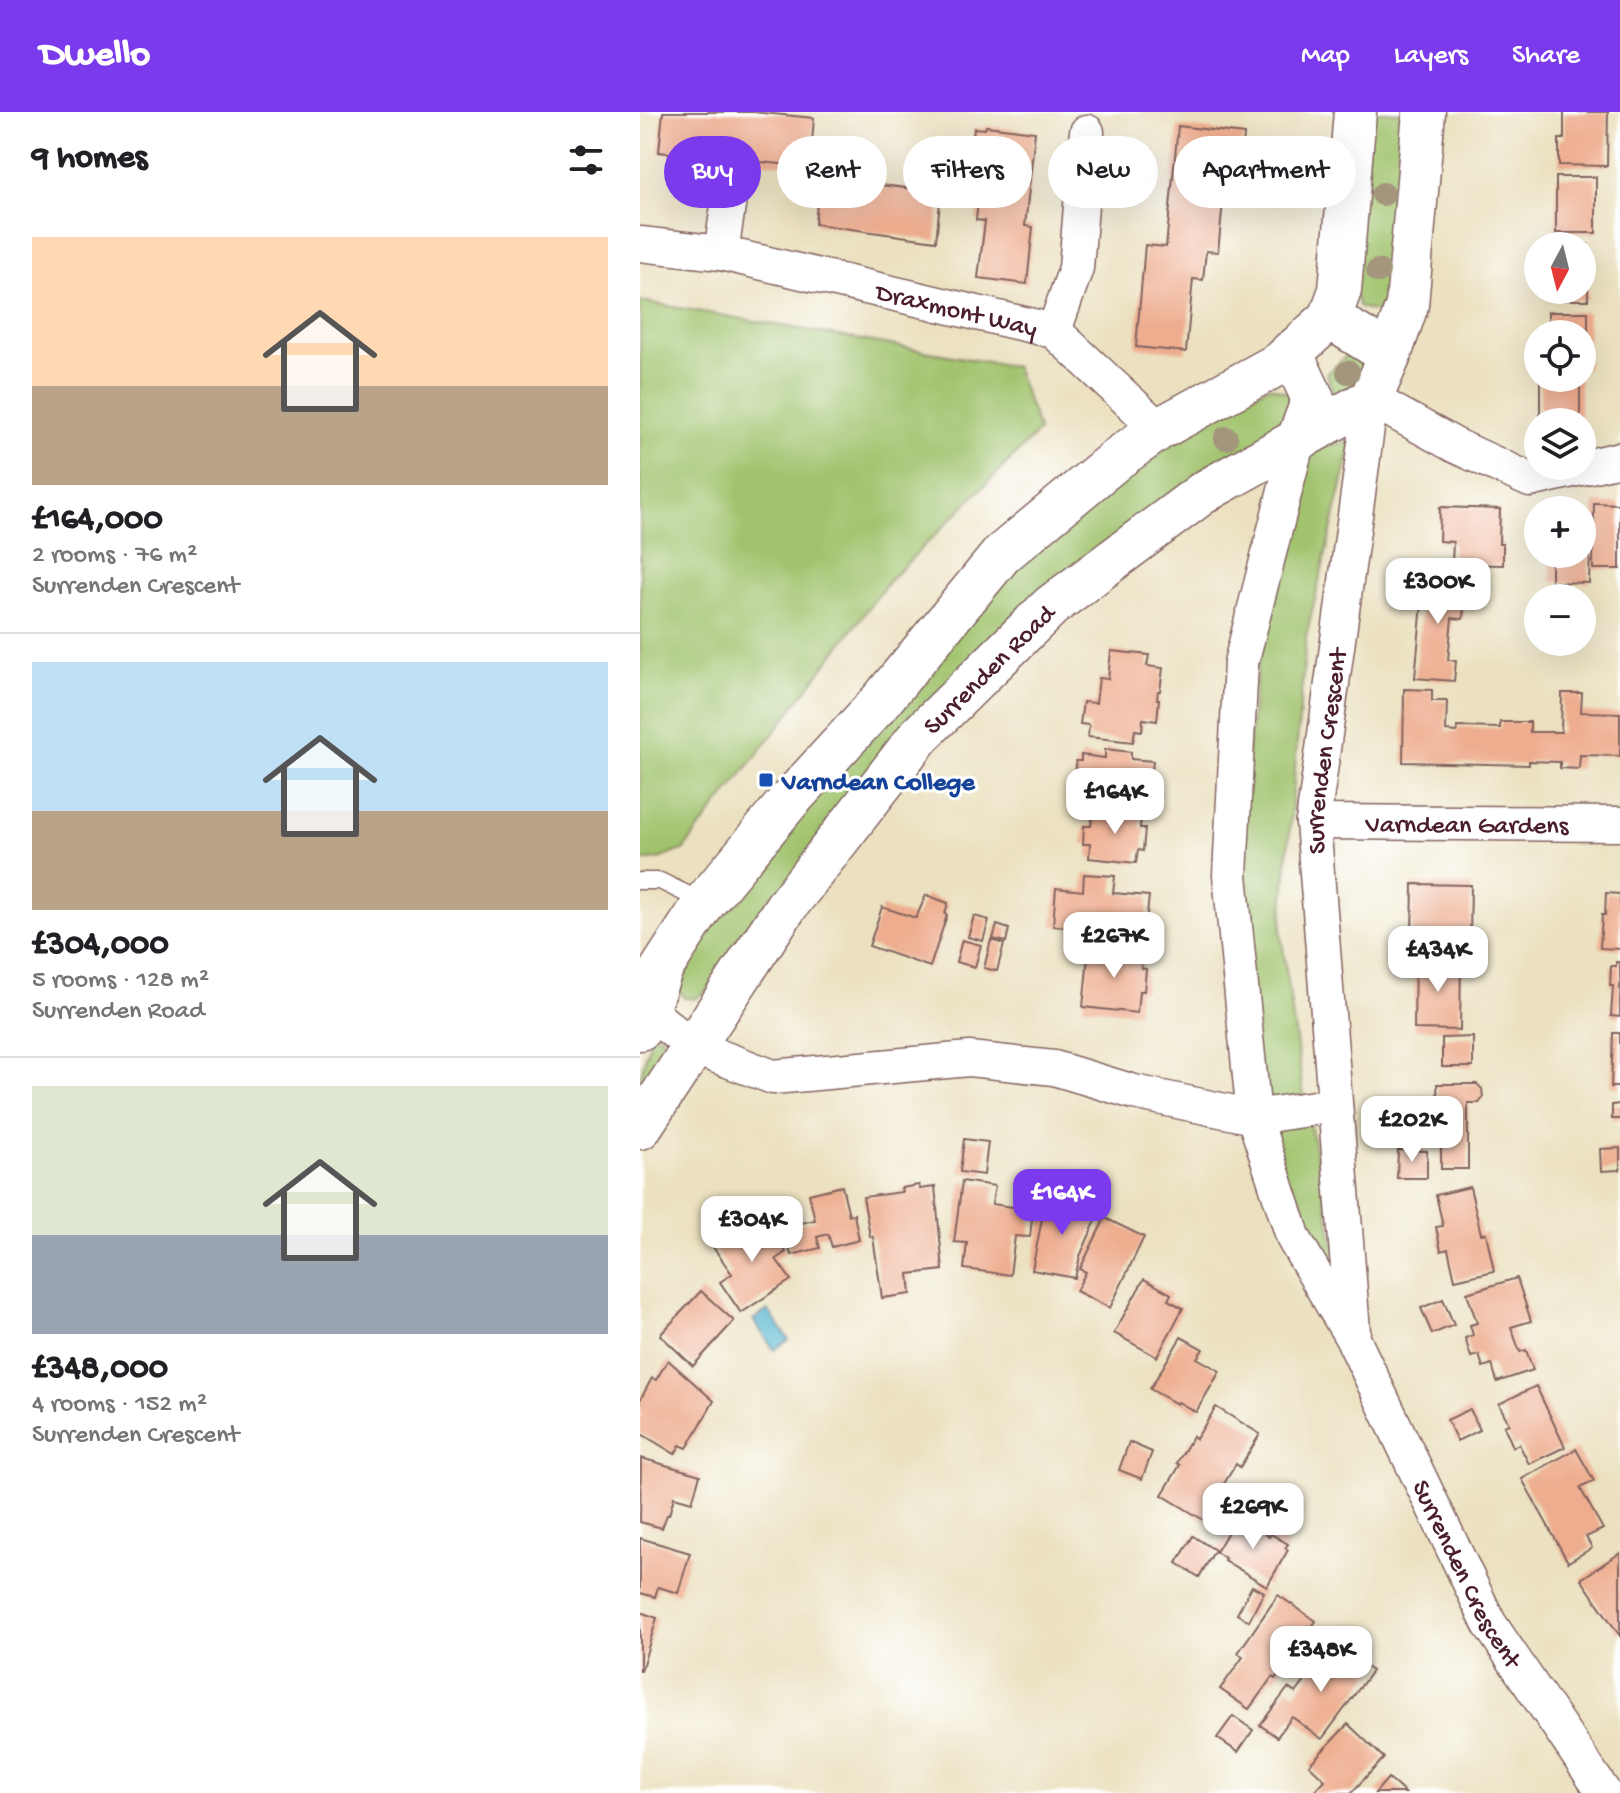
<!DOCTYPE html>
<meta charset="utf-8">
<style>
body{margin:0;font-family:"Gochi Hand",sans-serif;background:#f2f2f2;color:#202124;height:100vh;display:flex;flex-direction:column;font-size:30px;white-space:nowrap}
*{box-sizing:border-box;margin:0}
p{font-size:26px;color:#757577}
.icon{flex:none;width:44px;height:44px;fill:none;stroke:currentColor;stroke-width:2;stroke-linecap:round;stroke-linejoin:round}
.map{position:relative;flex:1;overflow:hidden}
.details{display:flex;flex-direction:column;background:#fff;width:640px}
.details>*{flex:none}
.hud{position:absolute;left:24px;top:24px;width:760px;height:72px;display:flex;gap:16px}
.needle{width:52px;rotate:187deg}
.tools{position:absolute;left:884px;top:120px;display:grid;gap:16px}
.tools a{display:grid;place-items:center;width:72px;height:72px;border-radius:50%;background:#fff;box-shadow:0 8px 32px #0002;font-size:40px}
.price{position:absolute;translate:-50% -68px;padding:0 18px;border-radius:16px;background:#fff;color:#222;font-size:26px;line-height:52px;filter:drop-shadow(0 2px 4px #0008)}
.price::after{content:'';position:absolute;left:50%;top:48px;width:24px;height:18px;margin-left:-12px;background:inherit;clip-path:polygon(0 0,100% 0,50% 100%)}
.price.current{background:#7c3aed;color:#fff}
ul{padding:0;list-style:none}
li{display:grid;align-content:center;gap:16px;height:424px;padding:0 32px}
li+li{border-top:2px solid #e0e0e0}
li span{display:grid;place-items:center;height:248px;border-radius:0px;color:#555}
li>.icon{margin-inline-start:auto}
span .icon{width:144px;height:144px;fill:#fffc;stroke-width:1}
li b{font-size:34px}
h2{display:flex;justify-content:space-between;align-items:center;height:96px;padding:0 32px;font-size:34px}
.chip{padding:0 28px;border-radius:36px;background:#fff;box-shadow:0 8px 32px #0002;font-size:28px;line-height:72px}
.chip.current{background:#7c3aed;color:#fff}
header{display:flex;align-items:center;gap:48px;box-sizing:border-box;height:112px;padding:0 40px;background:#7c3aed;color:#fff}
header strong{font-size:38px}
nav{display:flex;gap:44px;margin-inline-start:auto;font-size:28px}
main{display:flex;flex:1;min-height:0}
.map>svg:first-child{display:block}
.green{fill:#a1c36d;stroke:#76714c;stroke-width:2}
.water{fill:#50b3ce;stroke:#4d697c;stroke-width:2}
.building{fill:#eead8f}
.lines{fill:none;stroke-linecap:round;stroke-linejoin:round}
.service-casing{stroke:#82635f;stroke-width:19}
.minor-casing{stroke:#82635f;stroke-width:37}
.tertiary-casing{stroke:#82635f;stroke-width:45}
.service{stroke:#fff;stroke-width:16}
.minor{stroke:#fff;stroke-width:34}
.tertiary{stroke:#fff;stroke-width:42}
.tree{fill:#a3967b}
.transit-dot{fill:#1a4fb4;stroke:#fff;stroke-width:3}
.labels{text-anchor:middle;stroke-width:6;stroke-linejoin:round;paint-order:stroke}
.street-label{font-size:26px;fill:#4a1f2b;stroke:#fff}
.transit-label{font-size:26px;font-weight:bold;fill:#164399;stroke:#fff;text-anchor:start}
</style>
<header>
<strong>Dwello</strong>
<nav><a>Map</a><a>Layers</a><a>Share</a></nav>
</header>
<main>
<section class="details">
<h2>9 homes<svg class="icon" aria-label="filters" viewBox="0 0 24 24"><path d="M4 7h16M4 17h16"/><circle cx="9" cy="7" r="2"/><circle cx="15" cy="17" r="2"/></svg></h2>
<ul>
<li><span style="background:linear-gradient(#ffd9b3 60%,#b9a48a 0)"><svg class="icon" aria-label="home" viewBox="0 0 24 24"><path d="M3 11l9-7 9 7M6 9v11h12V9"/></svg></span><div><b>£164,000</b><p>2 rooms · 76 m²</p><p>Surrenden Crescent</p></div></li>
<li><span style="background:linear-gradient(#bfe0f5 60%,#b9a48a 0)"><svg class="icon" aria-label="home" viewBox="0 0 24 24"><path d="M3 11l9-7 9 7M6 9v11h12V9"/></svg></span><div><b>£304,000</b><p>5 rooms · 128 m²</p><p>Surrenden Road</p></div></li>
<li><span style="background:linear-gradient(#dfe7d0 60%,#9aa5b1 0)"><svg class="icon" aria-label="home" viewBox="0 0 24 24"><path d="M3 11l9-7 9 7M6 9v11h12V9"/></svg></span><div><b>£348,000</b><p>4 rooms · 152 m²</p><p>Surrenden Crescent</p></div></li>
</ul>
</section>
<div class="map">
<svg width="980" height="1681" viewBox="0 0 980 1681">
<rect width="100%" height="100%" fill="#fff"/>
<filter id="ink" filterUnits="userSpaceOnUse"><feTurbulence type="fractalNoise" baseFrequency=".0125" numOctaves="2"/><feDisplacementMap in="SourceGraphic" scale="16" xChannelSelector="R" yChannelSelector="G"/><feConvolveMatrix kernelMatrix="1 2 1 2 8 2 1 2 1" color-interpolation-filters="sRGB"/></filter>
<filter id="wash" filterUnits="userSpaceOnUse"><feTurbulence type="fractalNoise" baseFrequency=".006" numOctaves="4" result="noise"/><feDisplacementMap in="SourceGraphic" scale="32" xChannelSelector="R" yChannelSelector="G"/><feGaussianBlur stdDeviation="1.8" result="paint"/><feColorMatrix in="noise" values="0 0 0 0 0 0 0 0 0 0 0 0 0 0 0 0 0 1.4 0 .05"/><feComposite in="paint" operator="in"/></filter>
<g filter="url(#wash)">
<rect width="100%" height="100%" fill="#ebe1c0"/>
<g class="green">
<polygon points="726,0 769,0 747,196 732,199 719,195 713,177"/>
<polygon points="0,189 375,255 399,319 249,469 120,639 43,738 18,747 0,749"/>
<polygon points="714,237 742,251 694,285 687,261"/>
<polygon points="629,274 649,281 656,292 653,312 537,378 65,880 55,887 44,886 38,876 89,776 378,447 542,324"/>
<polygon points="712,330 666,525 641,821 662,972 713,1227 617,1001 593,763 618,553 668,335"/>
<polygon points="20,923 28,936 0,988 0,966 11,925"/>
</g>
<polygon class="water" points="128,1198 149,1228 134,1238 113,1208"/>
<g id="blocks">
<g class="building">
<polygon points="23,0 112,0 174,6 170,55 19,40"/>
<polygon points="924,0 968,0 967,54 919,53 919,27 924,27"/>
<polygon points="346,14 395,20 385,114 393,115 387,172 338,166 345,109 336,108 343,44 331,42 334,16 345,17"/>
<polygon points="538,14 604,22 602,51 587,50 578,140 566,139 563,168 553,167 546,240 496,235 505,133 526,135"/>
<polygon points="180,60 240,66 240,73 301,80 296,129 175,112"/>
<rect x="916" y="65" width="40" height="56"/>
<polygon points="942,132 948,132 948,188 908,188 908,178 942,178"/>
<polygon points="908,200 948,200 948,256 942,256 942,222 908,222"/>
<polygon points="900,267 940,268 940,310 900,310"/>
<polygon points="954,391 980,392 980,457 953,457"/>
<polygon points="800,395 860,397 859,432 863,432 863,453 812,452 813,430 799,429"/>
<polygon points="893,405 898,406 898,433 892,433"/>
<polygon points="942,407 951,407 949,471 911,470 911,442 942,442"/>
<polygon points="785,460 816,463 815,478 825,478 823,507 812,506 808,548 816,549 814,569 775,566"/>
<polygon points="471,539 509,543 507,554 523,556 520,579 518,579 517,587 519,587 517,609 503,607 502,619 495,618 493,630 448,625 449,613 440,612 443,590 456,591 459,566 468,567"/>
<polygon points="764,577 792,578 792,589 807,589 806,619 817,620 817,615 860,616 860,610 890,610 890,620 921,620 922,581 942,581 941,600 980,601 980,644 940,643 939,657 920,656 920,650 889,649 889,653 763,650"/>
<polygon points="465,637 491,640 491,647 513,649 510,678 505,677 503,693 452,687 453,678 438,676 439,670 435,670 436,649 441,649 441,643 465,646"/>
<polygon points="453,697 501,701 500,716 505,716 503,739 498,738 496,751 449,746 450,732 443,732 444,714 451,714"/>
<polygon points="444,762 475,764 473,781 509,784 506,811 450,806 449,817 413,814 416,776 443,779"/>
<polygon points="773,772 831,773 830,825 772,824"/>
<polygon points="966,781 980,782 980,837 960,836 962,803 965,803"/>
<polygon points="286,783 308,791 305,802 307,803 290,855 229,834 242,795 276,806"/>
<polygon points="334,804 349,808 343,829 328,825"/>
<polygon points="357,813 369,817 366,830 353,827"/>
<polygon points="322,828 341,833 335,855 316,850"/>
<polygon points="351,828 364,832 357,859 344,856"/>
<polygon points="449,835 503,841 501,856 506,857 504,879 499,879 497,901 443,895"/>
<polygon points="775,845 821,846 820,918 774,917"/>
<polygon points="976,850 980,850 980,905 971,904 973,874 970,874 971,854 976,854"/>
<polygon points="973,921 980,921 980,975 971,975"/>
<polygon points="833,925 833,955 802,955 802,926"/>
<polygon points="797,972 837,972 842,977 843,986 839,991 828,991 828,1057 801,1057 801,1018 787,1018 787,993 798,993"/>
<polygon points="980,992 980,1007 972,1007 972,993"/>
<polygon points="324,1027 348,1030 344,1063 320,1060"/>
<polygon points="980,1036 980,1058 961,1059 960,1037"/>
<polygon points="758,1038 787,1039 787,1066 757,1066"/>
<polygon points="322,1069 355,1074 352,1092 393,1098 390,1125 375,1124 370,1163 324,1157 327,1131 314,1130"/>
<polygon points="279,1073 280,1077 295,1075 303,1158 269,1162 271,1182 242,1186 233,1125 230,1124 223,1085 262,1080 261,1076"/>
<polygon points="202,1074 209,1103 214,1102 219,1128 192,1135 188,1122 177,1125 180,1136 151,1143 147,1126 141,1127 133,1099 148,1096 152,1113 175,1108 169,1082"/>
<polygon points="830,1075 841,1122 846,1121 854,1159 815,1168 808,1137 801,1139 796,1115 803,1114 796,1083"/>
<polygon points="407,1081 426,1085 425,1091 449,1096 448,1102 458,1104 440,1144 435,1166 392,1158"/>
<polygon points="121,1103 146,1140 136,1147 151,1168 101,1201 80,1170 92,1162 73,1135"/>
<polygon points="465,1106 504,1125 470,1196 436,1179 446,1160 440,1157"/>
<polygon points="877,1166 891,1209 871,1215 880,1240 886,1238 893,1258 857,1270 852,1252 843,1255 839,1243 831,1245 825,1226 833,1223 830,1213 837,1211 827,1181"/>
<polygon points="504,1167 531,1182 528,1188 543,1196 517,1245 474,1221"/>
<polygon points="61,1179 94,1209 53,1254 20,1223"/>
<polygon points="803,1187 814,1213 792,1222 781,1196"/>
<polygon points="541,1225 563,1237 557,1246 580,1259 556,1300 538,1290 537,1292 510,1277"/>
<polygon points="28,1248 74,1289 47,1336 40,1333 35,1342 0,1321 0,1288 12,1266 16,1268"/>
<polygon points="896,1274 925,1335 889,1352 879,1332 873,1335 864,1314 869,1312 859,1292"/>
<polygon points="576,1295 620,1322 600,1355 596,1352 582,1375 587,1378 567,1410 522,1383 540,1353 537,1351 553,1324 556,1327"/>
<polygon points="830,1297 840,1318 817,1329 807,1308"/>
<polygon points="489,1330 512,1340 502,1367 479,1358"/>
<polygon points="936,1337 954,1369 940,1376 963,1417 946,1425 952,1436 928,1450 882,1367"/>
<polygon points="1,1346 60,1363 52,1390 34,1385 29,1403 27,1403 22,1416 0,1410"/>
<polygon points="595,1408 605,1414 609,1408 627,1418 625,1422 629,1425 631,1422 648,1432 645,1436 648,1438 627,1474 584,1448 585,1446 576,1440"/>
<polygon points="553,1424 575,1438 559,1465 537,1451"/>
<polygon points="0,1426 50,1441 38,1481 18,1475 15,1485 0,1481"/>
<polygon points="980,1441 980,1524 941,1467"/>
<polygon points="612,1474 624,1480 609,1509 597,1502"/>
<polygon points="638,1483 676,1509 635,1567 632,1565 609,1597 580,1577 603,1545 598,1541"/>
<polygon points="0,1500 17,1506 1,1559 0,1559"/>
<polygon points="702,1532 723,1547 720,1551 732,1559 682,1627 652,1605 637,1625 620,1613 648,1576 656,1581 692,1533 698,1538"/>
<polygon points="593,1604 613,1618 598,1640 577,1626"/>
<polygon points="708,1612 744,1646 711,1681 673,1681 685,1668 669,1653"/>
<polygon points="748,1666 765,1681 735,1681"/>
</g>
</g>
</g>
<g filter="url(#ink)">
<use href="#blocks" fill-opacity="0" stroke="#82635f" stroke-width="2"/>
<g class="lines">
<defs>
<polyline id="service" points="0,769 20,769 63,790"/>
<g id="minor">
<path id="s1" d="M0,132L81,141L414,219L519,317"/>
<polyline points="81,141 91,74"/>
<polyline points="414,219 436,156 447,20"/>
<path id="s2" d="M658,327L601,551L590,763L614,1005L654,1127L713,1227L849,1511L964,1681"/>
<path id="s3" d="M673,710L980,712"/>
<polyline points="6,897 53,935 133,965 329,947 414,956 494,980 614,1005 695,993"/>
<path id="s4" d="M713,1219L673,710L731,287L816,334L890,368L980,347"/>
</g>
<g id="tertiary">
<polyline points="690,206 750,243"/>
<polyline points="651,240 673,287 658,327"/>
<polyline points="0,917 22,856 65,790 148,690 240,590 362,442 478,346 519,317 640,251 690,206 700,178 715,0"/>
<path id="s5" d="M0,1016L145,796L279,624L411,494L564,380L731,287L750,243L767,193L784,0"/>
</g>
</defs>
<use href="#service" class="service-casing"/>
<use href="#minor" class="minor-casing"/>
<use href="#tertiary" class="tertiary-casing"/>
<use href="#service" class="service"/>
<use href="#minor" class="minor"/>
<use href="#tertiary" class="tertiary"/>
</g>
<g class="tree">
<circle cx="743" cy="82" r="12"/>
<circle cx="738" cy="159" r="12"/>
<circle cx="708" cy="260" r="12"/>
<circle cx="586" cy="326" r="12"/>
</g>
</g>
<rect class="transit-dot" x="118" y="660" width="16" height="16" rx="4"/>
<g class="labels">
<g class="street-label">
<text dy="9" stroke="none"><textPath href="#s1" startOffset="324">Draxmont Way</textPath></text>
<text dy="9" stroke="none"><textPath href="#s5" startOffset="578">Surrenden Road</textPath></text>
<text dy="9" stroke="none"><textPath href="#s4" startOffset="582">Surrenden Crescent</textPath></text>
<text dy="9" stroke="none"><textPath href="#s3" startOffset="154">Varndean Gardens</textPath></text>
<text dy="9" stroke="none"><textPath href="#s2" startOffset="1192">Surrenden Crescent</textPath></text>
</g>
<g class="transit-label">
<text x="142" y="677">Varndean College</text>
</g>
</g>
</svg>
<div class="tools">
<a><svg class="needle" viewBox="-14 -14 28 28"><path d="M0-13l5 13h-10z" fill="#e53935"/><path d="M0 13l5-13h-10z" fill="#757577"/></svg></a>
<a><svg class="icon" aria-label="locate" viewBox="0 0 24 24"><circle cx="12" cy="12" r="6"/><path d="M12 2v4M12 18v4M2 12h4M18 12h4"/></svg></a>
<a><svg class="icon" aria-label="layers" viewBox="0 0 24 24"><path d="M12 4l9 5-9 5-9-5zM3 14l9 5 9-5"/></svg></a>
<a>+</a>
<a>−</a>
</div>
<b class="price" style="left:798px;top:514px">£300K</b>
<b class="price" style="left:475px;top:724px">£164K</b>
<b class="price" style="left:474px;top:868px">£267K</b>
<b class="price" style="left:798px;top:882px">£434K</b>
<b class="price" style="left:772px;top:1052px">£202K</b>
<b class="price current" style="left:422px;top:1125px">£164K</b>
<b class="price" style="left:112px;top:1152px">£304K</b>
<b class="price" style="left:613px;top:1439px">£269K</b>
<b class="price" style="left:681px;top:1582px">£348K</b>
<div class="hud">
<a class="chip current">Buy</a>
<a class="chip">Rent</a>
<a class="chip">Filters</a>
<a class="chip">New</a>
<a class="chip">Apartment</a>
</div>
</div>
</main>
